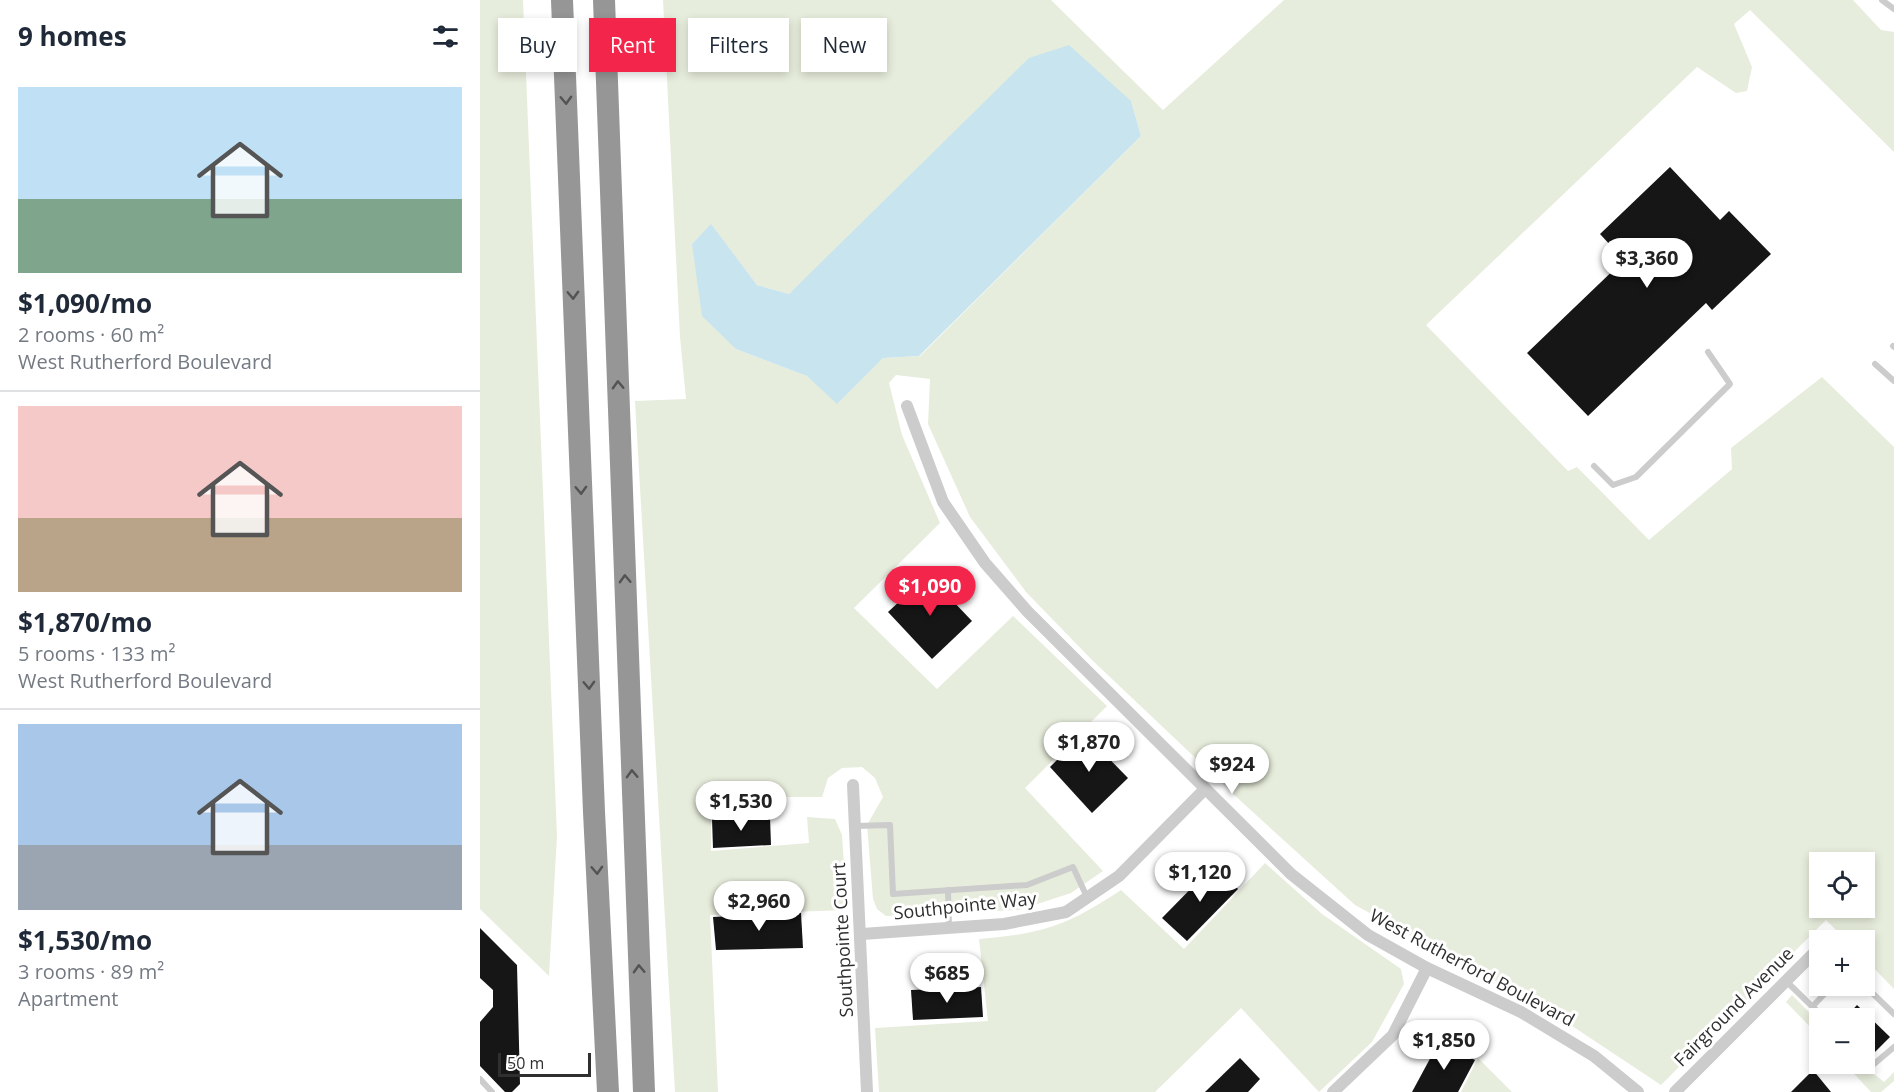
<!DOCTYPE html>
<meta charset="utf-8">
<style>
body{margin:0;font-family:"Open Sans",sans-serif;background:#f2f2f3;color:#1f2937;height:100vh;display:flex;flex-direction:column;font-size:22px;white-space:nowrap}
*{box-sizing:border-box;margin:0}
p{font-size:20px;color:#747a83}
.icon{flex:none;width:33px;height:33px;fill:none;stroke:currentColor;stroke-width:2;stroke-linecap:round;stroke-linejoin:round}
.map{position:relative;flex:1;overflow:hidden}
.sheet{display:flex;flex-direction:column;background:#fff;width:480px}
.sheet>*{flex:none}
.guide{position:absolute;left:18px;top:18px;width:570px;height:54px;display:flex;gap:12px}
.fabs{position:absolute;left:1329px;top:852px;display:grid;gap:12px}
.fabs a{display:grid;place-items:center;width:66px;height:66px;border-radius:0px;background:#fff;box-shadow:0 3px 9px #0003;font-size:30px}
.scale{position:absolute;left:18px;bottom:15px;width:93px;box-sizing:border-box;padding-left:6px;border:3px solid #2f2f2f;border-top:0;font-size:16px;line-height:21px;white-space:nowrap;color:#2f2f2f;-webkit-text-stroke:4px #fff;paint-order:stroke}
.price{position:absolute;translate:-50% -51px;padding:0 14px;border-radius:21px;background:#fff;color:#222;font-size:20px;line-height:39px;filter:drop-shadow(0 2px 3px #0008)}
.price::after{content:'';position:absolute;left:50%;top:36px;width:18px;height:14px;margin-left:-9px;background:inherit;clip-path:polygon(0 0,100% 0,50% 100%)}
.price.current{background:#f3254b;color:#fff}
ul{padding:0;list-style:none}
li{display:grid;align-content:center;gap:12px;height:318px;padding:0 18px}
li+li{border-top:2px solid #e0e1e3}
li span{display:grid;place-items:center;height:186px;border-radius:0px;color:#555}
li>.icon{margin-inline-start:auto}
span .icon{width:108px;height:108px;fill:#fffc;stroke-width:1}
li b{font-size:26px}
h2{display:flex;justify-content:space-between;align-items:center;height:72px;padding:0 18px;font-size:26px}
.pill{padding:0 21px;border-radius:0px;background:#fff;box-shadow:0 3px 9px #0003;font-size:21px;line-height:54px}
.pill.current{background:#f3254b;color:#fff}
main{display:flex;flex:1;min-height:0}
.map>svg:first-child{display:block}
.green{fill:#e7eddc;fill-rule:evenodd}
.water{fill:#c7e4ef}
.building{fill:#161616}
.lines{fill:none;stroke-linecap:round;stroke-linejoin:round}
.lane{stroke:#ccc;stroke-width:6}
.street{stroke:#ccc;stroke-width:12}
.highway{stroke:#969696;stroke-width:22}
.oneway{stroke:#535353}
.labels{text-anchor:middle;stroke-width:6;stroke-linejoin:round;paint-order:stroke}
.street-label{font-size:18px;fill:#2f2f2f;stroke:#fff}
</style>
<main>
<section class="sheet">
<h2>9 homes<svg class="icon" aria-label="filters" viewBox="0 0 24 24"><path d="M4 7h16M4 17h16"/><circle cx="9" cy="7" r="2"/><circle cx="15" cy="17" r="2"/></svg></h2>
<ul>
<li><span style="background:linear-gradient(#bfe0f5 60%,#7fa58c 0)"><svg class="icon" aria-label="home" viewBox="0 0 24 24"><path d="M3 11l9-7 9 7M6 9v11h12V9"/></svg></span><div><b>$1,090/mo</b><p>2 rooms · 60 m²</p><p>West Rutherford Boulevard</p></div></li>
<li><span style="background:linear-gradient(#f6c9c9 60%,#b9a48a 0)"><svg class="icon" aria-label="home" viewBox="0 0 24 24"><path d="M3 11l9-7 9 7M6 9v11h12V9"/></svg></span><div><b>$1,870/mo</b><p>5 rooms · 133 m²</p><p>West Rutherford Boulevard</p></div></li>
<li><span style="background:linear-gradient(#a9c7e8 65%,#9aa5b1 0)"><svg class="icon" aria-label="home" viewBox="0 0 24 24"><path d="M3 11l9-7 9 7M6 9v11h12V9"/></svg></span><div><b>$1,530/mo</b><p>3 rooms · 89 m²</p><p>Apartment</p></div></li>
</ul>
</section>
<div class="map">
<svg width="1414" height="1092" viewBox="0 0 1414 1092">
<rect width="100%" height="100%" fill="#fff"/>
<g class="green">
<polygon points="0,0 43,0 77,836 69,976 0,909"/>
<path d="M183,0H571L683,110L804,0H1373L1401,30L1414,32V152L1270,10L1254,24L1272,67L1267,91L1256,93L1217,67L946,325L1088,471L1097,467L1169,540L1252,469L1251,448L1342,377L1414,447V989L1385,959L1384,940H1366L1346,920L1181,1085L1065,1008L875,905L764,804L612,660L546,592L490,517L448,424L450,379L416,375L409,383L422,435L460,523L374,608L457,689L533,616L627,706L545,788L623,871L591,893L539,910L406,916L397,909L393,899L387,825L403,797L395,778L382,767L362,768L348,778L342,797H231V851L329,843L327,817L355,819L362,835L367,910L230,915L238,1092H195L155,401L206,399L200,337ZM651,101L661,136L440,356L403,358L383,376H327L256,349L212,244L231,225L277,285L309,294L332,272ZM1340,862H1384V908H1340Z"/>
<path d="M785,863L842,914L921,969L924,984L892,1042L839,1092L761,1008L675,1092H399L395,1028L508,1021L499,939C563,934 588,925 641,890L704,949Z"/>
<polygon points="1312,995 1339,1022 1339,1036 1306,1002"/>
<polygon points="998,1058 1032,1092 981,1092"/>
<polygon points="1365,1064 1382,1064 1404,1082 1414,1072 1414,1081 1401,1092 1391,1092"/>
</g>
<polygon class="water" points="589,45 651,101 661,136 439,356 403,358 357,404 327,376 256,349 222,316 212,244 231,224 277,285 309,294 549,58"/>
<g class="building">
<polygon points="1190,167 1240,220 1249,211 1291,254 1232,310 1226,303 1108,416 1047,353 1144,260 1120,234"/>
<polygon points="448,575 492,621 452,659 408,612"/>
<polygon points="604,733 648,778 612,813 570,767"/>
<polygon points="290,817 291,845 233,848 232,819"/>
<polygon points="734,865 758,889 707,941 682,918"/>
<polygon points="321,913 323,948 236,950 233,917"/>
<polygon points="0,928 37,965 40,1084 32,1092 25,1092 0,1066 0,1022 13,1007 13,990 0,978"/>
<polygon points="501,987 503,1017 433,1020 431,990"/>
<polygon points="1377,1005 1410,1037 1393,1054 1384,1045 1384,1018 1365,1018"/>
<polygon points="959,1042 995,1060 978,1092 932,1092"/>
<polygon points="760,1058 780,1079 768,1092 725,1092"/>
<polygon points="1333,1070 1351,1092 1311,1092"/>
</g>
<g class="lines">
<g class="lane">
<polyline points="1402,0 1414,9"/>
<polyline points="1413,346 1414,347"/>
<polyline points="1395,364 1414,381"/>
<polyline points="1114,466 1133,485 1156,477 1250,384 1228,352"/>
<polyline points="376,826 410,825 413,894 547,885 593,867 607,897"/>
<polyline points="468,890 469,928"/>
<polyline points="1306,981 1344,1018"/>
<polyline points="1384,985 1414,1014"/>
<polyline points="1332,1007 1352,986"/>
<polyline points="1384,1055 1394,1064 1414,1047"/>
<polyline points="0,1079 12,1092"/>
</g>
<g class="street">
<polyline points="427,406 463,502 505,563 547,611 811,874 888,935 947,968 1041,1012 1114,1056 1158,1092"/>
<polyline points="373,785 387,1092"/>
<polyline points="382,934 524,924 586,912 639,876 725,789"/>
<polyline points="1346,940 1349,938"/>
<polyline points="853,1092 913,1035 947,968"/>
<polyline points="1195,1092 1340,947"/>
</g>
<g class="highway">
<polyline points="82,0 114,812 128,1092"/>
<polyline points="124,0 164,1092"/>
</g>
</g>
<defs><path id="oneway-chevron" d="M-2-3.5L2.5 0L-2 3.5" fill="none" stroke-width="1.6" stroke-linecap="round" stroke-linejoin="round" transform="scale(1.5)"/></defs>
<g class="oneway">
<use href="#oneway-chevron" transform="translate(86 100) rotate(88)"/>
<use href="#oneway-chevron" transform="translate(93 295) rotate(88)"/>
<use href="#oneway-chevron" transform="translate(138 385) rotate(-92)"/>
<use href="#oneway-chevron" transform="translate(101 490) rotate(88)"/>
<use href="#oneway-chevron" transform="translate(145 579) rotate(-92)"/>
<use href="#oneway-chevron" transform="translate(109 685) rotate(88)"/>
<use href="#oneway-chevron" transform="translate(152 774) rotate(-92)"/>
<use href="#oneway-chevron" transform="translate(117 870) rotate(87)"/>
<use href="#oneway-chevron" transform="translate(159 969) rotate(-92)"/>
</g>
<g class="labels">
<g class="street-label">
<text transform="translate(485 906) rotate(-6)" y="6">Southpointe Way</text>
<text transform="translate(363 940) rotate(-93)" y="6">Southpointe Court</text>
<text transform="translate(992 968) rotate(28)" y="6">West Rutherford Boulevard</text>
<text transform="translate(1254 1007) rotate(-45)" y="6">Fairground Avenue</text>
</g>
</g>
</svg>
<div class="fabs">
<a><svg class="icon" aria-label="locate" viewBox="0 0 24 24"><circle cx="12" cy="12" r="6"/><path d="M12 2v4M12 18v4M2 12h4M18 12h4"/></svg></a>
<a>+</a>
<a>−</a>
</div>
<div class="scale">50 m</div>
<b class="price" style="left:1167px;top:289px">$3,360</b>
<b class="price current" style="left:450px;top:617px">$1,090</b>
<b class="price" style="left:609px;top:773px">$1,870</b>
<b class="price" style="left:752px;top:795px">$924</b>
<b class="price" style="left:261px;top:832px">$1,530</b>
<b class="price" style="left:720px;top:903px">$1,120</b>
<b class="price" style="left:279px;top:932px">$2,960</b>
<b class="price" style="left:467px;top:1004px">$685</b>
<b class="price" style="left:964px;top:1071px">$1,850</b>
<div class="guide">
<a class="pill">Buy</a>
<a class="pill current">Rent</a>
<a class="pill">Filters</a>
<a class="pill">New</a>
</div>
</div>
</main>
